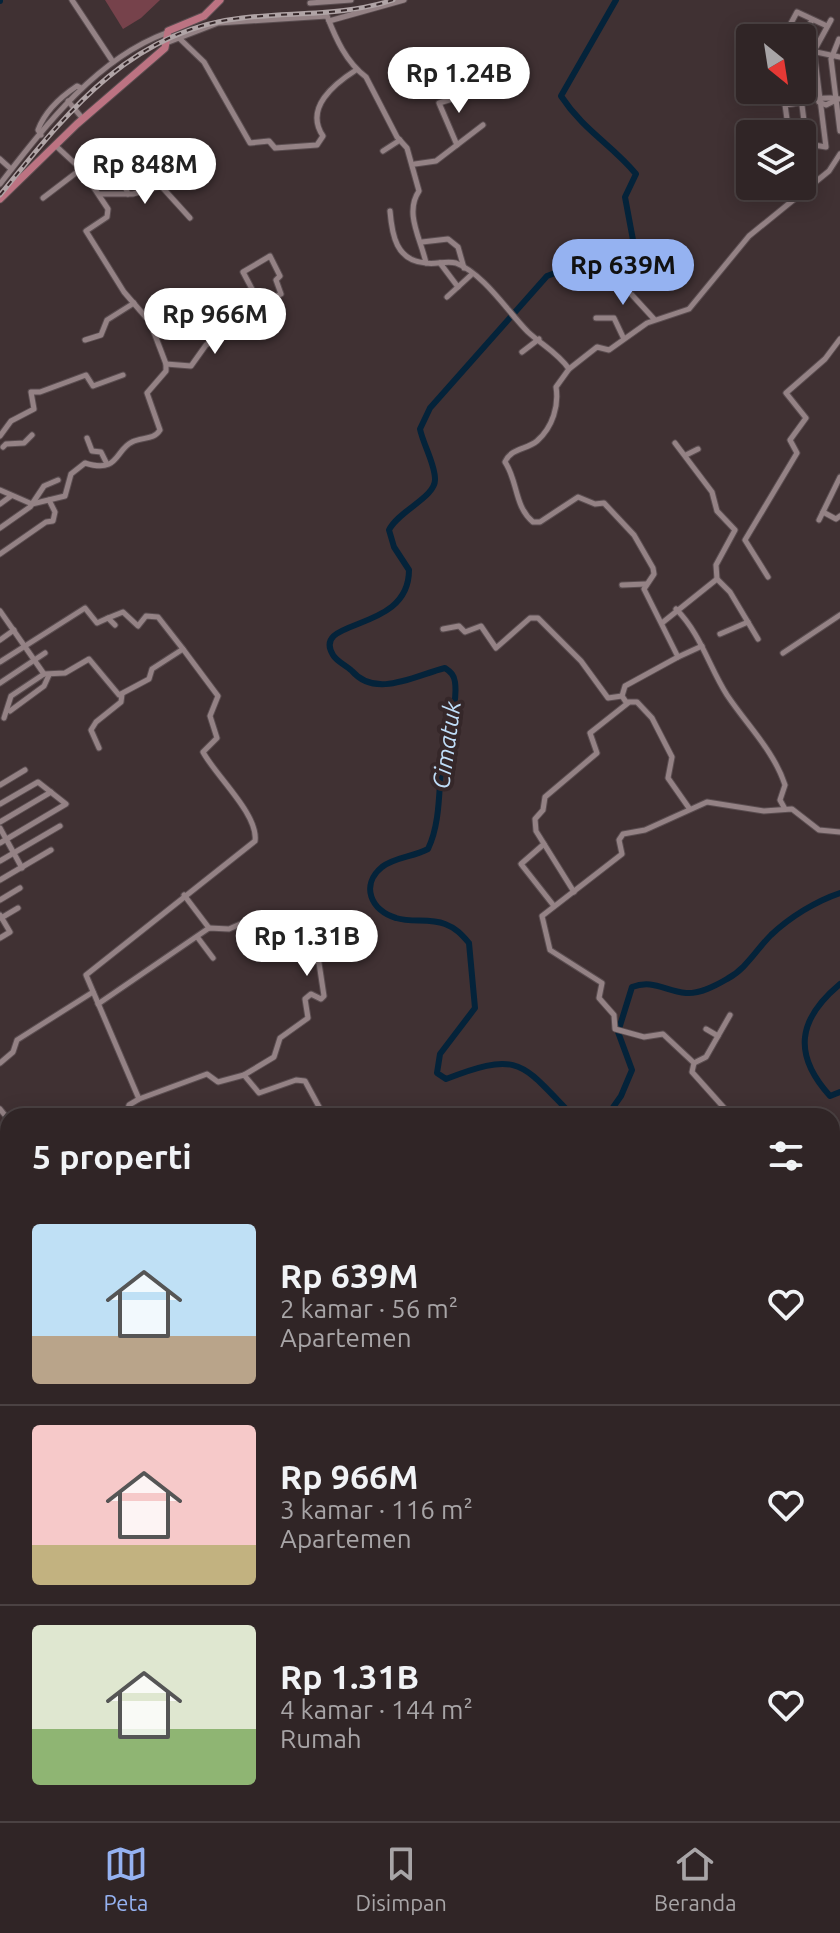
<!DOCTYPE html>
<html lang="id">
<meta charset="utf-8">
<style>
body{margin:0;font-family:Ubuntu,sans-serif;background:#382d2e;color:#f1f3f6;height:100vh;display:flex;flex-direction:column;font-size:30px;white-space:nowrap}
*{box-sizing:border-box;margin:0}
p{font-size:26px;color:#a8a5a7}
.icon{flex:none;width:44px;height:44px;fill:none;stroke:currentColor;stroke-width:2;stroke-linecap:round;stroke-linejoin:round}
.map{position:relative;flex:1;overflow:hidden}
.side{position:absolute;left:0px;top:1108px;width:840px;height:714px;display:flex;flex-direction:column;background:#302526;border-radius:24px 24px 0 0;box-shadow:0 4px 20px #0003,0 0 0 2px #4b4243}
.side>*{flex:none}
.needle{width:52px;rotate:150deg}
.buttons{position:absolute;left:736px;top:24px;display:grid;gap:16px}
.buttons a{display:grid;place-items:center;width:80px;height:80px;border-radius:8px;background:#302526;box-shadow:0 4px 20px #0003,0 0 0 2px #4b4243;font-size:40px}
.price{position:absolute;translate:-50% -68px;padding:0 18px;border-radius:28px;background:#fff;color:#222;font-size:26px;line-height:52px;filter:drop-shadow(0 2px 4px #0008)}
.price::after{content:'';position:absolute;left:50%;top:48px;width:24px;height:18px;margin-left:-12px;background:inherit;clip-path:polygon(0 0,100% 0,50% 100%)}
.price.current{background:#95b2f1;color:#111}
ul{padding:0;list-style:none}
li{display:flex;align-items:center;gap:24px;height:200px;padding:0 32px}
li+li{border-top:2px solid #4b4243}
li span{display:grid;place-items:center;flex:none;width:224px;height:160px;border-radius:8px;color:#555}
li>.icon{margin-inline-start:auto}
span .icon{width:96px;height:96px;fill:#fffc;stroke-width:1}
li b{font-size:34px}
h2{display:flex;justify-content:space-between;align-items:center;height:96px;padding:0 32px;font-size:34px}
.tab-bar{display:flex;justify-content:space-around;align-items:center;height:112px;border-top:2px solid #4b4243;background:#302526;font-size:22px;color:#a8a5a7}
.tab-bar a{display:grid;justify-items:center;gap:4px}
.tab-bar .current{color:#95b2f1}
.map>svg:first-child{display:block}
.green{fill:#76424b}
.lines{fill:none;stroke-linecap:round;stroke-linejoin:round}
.river{stroke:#04233a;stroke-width:6}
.minor-casing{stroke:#5a4d50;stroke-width:7}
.major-casing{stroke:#5a4d50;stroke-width:9}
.minor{stroke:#948285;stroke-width:5}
.major{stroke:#bc7382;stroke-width:7}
.rail-casing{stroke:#b0a4a6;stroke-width:5}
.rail{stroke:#352729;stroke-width:2;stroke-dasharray:6;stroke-linecap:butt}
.labels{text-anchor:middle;stroke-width:8;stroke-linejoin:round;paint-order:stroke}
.water-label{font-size:24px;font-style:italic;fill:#bfdef9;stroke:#352729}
</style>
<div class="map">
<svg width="840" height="1821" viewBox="0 0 840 1821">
<rect width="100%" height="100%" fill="#403133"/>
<polygon class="green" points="105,0 160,0 141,18 123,29"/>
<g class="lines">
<g class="river">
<polyline points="0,1 0,0"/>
<path d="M840,984C798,1019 792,1054 830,1096L840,1092"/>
<path d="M573,1116C521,1063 521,1050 446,1079L437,1073L440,1054L475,1008L469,943C462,935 456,928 445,924C429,918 412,923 396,918C371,911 360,885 382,867C395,857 413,857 428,849C442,820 438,782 443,750C447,728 458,706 455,682C454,675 451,672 445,668C416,675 376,699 352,671C346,665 337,662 333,655C310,617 409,634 409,570L394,547L389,530C398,511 436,497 435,479C435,464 423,444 420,429L430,408L547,276L618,250L633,240L625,197L636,174C611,144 584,131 561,96L616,0"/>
<path d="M607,1116L621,1096L632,1070L618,1032L632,987C653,979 665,991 686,993C700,994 715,986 727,979C746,969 756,950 771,935C790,917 816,901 840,893"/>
<polyline points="832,1523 840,1525"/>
<polyline points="832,1557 840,1550"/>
<polyline points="832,1602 840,1601"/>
<polyline points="0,1740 8,1737"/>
</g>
<defs>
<g id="minor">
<polyline points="72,0 113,62"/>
<polyline points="310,3 351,0"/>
<polyline points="329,21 404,0"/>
<path d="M178,37L204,62L250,143L269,141L275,148L317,145L323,136C304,108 334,84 356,70"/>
<polyline points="783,38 797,12 827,26"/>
<polyline points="802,39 812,20"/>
<polyline points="839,39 831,59 840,131"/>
<path d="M166,43L218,23L327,16C336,39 346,62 366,77L397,137L407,148L419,191C404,213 421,239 426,263C436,265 446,260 456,263C484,274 508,312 528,332C542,345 558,353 569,369L556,387C559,405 553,427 537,441C526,450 511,448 505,462C518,481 514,506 533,522H540L578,497L595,504L604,503L634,535L653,568L654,574L644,589L678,657L625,686L622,696L626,702H637L652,718L672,757L668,778L689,808"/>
<polyline points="802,49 840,57"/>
<polyline points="783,90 789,134"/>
<polyline points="800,90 807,144"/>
<polyline points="68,101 83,119"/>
<polyline points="819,102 826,105 836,100"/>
<path d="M785,105C803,103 824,95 840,99"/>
<path d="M41,135L38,130C45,111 59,98 77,86L81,88"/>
<polyline points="802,143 826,147 814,51 831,20"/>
<polyline points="457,145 439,103 476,92"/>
<polyline points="383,151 400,140"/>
<polyline points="0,159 11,169"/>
<polyline points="415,164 436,161 483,125"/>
<path d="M0,184C45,126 96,59 166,33"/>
<polyline points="99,194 133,194 161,186 190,218"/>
<polyline points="43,198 106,150 114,160 128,194"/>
<path d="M390,211C392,235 396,261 426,263"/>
<polyline points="422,242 448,239 458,247 464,268"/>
<polyline points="440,263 458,287"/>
<polyline points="632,295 654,319"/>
<polyline points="447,297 471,275"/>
<polyline points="596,318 614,318 623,337"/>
<polyline points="85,340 101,335 107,320 134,303"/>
<polyline points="522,352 539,339"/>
<polyline points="166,364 191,366 206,345 263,313 260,304 281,294 276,280 280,276 270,256 243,272 260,304"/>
<polyline points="569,369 597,347 609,350 647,323 689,309 749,236 829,171 840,154"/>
<polyline points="0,436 11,421 34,409 31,392 40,392 86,375 93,386 123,375"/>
<polyline points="87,438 92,451 101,452 106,462"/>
<polyline points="675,443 712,492 717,511 735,530 716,565 717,579"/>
<polyline points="3,447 6,444 24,443 32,435"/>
<polyline points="686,455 698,449"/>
<path d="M0,490L32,504L65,496L71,474L85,463C119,474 115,450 132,442C142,437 154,440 160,430L147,393L166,371V364L150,322L124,292L86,231L107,217L108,209L82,170L56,146"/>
<polyline points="0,504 11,496"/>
<polyline points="823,512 836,519 840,516"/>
<polyline points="819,520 840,477"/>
<polyline points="0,528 30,507 44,486 58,480"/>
<polyline points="0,554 46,522 53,521 55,512 49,500"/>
<polyline points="768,577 745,540 797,453 790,440 806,418 786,393 825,359 840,339"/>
<polyline points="622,585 646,584"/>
<path d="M676,609C701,634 709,667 727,695C747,725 774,751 785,785L780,800L785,809"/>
<polyline points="0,611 44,674"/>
<polyline points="108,618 123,612 138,626 146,616 158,617 183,649"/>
<polyline points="662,623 717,579 730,592 758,639"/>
<polyline points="443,629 459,626 465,632 481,626 496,648 530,618 538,618 581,661 608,698 622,696"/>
<polyline points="720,634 748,622"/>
<polyline points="0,640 14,630"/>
<polyline points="783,653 840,615"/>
<polyline points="678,657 702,646"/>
<polyline points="0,662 85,608 97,623 108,618 115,625"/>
<polyline points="0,683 45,653"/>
<polyline points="10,711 44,686 49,675"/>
<path d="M4,718L11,696L44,674L65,673L89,659L119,695L149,679L152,669L183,649L218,696L210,716L217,738L203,752C215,775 259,815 255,841L86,975L139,1099L129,1105L126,1116"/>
<polyline points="99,748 91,730 96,722 121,702 122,694"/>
<polyline points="0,785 25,770"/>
<polyline points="0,804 38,782 66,804 0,843"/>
<polyline points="0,822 51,792"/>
<polyline points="0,828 22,868"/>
<polyline points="544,844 521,864 554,906"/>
<polyline points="0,861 60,826"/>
<polyline points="0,880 51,850"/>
<polyline points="574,892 536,831 535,819 543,810 545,797 597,753 590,733 628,703"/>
<polyline points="184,895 209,928"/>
<polyline points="0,900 20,888"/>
<polyline points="0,915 10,932 0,938"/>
<polyline points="1,918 18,908"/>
<polyline points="198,938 213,958"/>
<polyline points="98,1004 209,928 229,929 254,918 277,930 301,933 312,957 319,963 324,996 321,999 311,994 305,999 308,1018 280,1038 274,1057 244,1075"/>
<polyline points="718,1036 730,1015"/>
<polyline points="0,1063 13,1052 17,1040 93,992"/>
<polyline points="694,1063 706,1057 718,1036 706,1029"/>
<polyline points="139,1099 207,1074 218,1082 244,1075 259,1093 296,1080 305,1081 324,1116"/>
<polyline points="0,1109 8,1119"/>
<polyline points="724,1116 726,1110 692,1072 694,1063 663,1034 644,1037 615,1029 614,1015 599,998 602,983 550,950 542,916 622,854 619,840 623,834 645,830 707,802 764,811 792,809 819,830 840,832"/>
<polyline points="832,1217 840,1225"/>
<polyline points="0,1579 8,1574"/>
<polyline points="0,1582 8,1592"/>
<polyline points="0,1613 8,1614"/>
<polyline points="0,1628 8,1618"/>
<polyline points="0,1649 8,1638"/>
<polyline points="0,1677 8,1666"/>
<polyline points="0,1701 8,1690"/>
<polyline points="0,1706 8,1712 0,1723"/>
<polyline points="832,1790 840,1786"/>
<polyline points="252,1814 253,1821"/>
<polyline points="400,1814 401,1821"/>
<polyline points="471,1814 475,1821"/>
<polyline points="543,1814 547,1821"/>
<polyline points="700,1814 702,1821"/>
<polyline points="717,1814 720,1821"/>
<polyline points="741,1814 744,1821"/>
<polyline points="482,1818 490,1814"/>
<polyline points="242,1821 244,1814"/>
<polyline points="419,1821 431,1814"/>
<polyline points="448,1821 460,1814"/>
<polyline points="509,1821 517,1817"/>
<polyline points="785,1821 795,1814"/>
</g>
<polyline id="major" points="0,199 77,124 165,48 168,31 204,16 220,0"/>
</defs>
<use href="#minor" class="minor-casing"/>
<use href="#major" class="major-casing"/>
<use href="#minor" class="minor"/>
<use href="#major" class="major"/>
<defs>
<path id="rail" d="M0,195C66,114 130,30 242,18C292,12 345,16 393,0"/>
</defs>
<use href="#rail" class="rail-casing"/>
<use href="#rail" class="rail"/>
</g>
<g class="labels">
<g class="water-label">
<text transform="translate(447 745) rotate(-82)" y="8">Cimatuk</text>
</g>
</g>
</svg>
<div class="buttons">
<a><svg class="needle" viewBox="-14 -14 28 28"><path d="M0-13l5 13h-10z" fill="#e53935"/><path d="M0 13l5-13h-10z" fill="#a8a5a7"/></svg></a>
<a><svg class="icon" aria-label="layers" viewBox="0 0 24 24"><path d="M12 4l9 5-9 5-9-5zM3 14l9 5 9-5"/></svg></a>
</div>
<b class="price" style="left:459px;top:115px">Rp 1.24B</b>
<b class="price" style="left:145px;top:206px">Rp 848M</b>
<b class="price current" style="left:623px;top:307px">Rp 639M</b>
<b class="price" style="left:215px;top:356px">Rp 966M</b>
<b class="price" style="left:307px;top:978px">Rp 1.31B</b>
<section class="side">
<h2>5 properti<svg class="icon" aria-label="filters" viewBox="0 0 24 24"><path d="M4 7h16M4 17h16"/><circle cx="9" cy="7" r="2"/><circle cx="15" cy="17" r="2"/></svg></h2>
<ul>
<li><span style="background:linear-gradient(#bfe0f5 70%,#b9a48a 0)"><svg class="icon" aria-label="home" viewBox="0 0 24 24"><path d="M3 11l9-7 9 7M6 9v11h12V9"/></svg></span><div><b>Rp 639M</b><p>2 kamar · 56 m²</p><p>Apartemen</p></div><svg class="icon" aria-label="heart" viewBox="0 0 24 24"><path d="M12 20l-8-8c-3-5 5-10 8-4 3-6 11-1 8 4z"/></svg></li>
<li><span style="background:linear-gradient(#f6c9c9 75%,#c2b280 0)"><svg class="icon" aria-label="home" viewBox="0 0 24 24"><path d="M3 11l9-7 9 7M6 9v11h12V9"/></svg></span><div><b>Rp 966M</b><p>3 kamar · 116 m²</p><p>Apartemen</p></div><svg class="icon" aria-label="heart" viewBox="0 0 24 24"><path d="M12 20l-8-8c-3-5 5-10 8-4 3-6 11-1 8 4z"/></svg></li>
<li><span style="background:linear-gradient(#dfe7d0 65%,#8fb573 0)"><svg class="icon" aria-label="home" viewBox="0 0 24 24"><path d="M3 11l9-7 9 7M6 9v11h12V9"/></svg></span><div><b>Rp 1.31B</b><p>4 kamar · 144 m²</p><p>Rumah</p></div><svg class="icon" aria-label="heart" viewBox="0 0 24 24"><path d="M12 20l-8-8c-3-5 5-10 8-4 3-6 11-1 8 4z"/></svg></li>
</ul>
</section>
</div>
<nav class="tab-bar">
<a class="current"><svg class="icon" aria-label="map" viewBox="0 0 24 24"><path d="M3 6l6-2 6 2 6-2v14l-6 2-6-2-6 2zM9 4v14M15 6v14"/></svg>Peta</a>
<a><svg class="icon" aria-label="saved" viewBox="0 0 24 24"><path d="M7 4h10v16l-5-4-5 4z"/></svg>Disimpan</a>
<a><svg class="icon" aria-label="home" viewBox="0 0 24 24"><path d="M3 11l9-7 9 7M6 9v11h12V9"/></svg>Beranda</a>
</nav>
